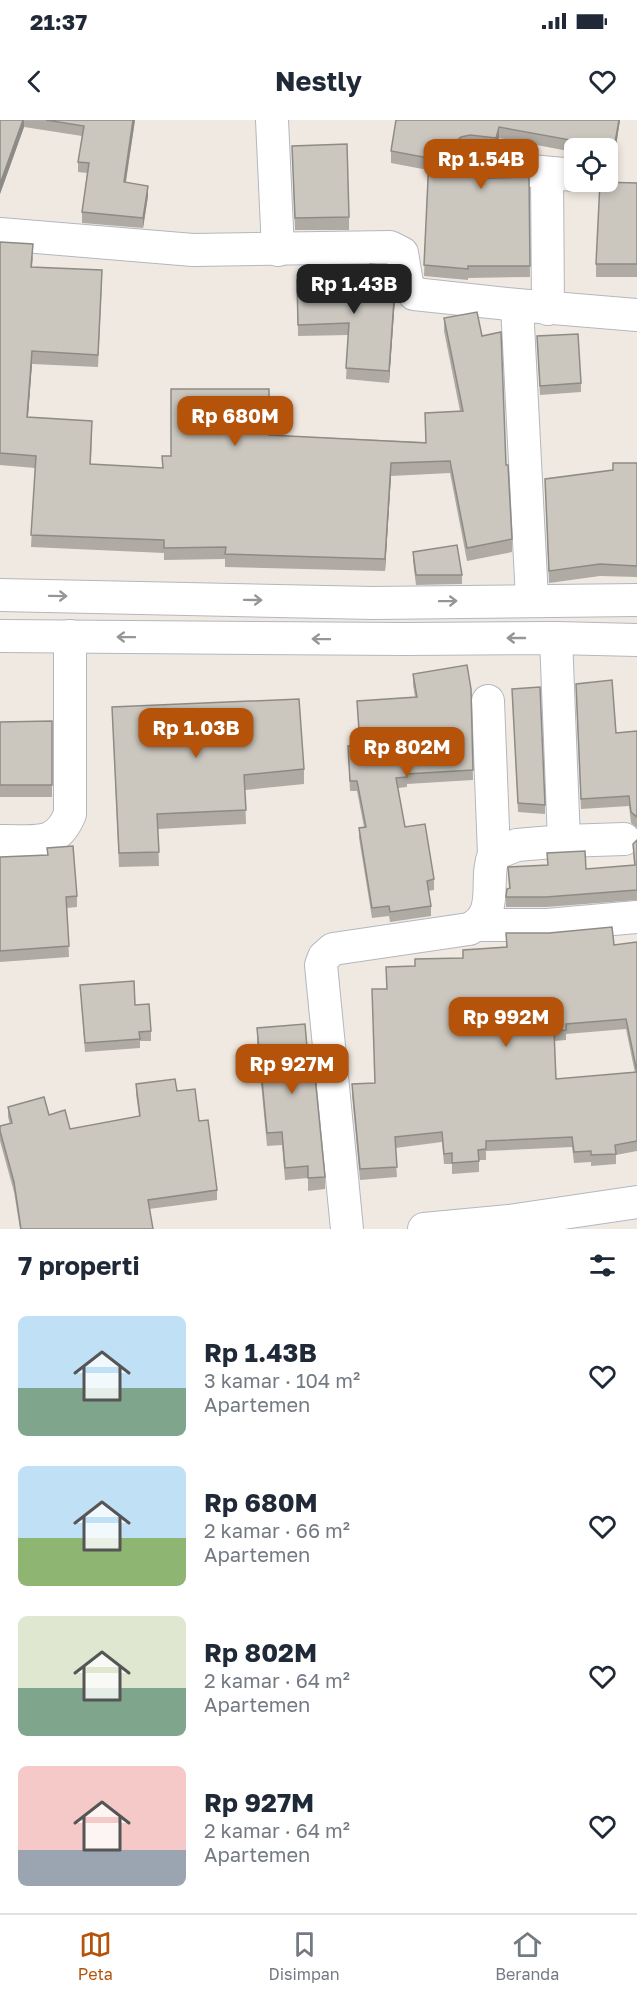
<!DOCTYPE html>
<html lang="id">
<meta charset="utf-8">
<style>
body{margin:0;font-family:"Golos Text",sans-serif;background:#f6f6f7;color:#1f2937;height:100vh;display:flex;flex-direction:column;font-size:22px;white-space:nowrap}
*{box-sizing:border-box;margin:0}
p{font-size:20px;color:#747a83}
.icon{flex:none;width:33px;height:33px;fill:none;stroke:currentColor;stroke-width:2;stroke-linecap:round;stroke-linejoin:round}
.map{position:relative;height:1109px;overflow:hidden}
.panel{display:flex;flex-direction:column;background:#fff;flex:1}
.panel>*{flex:none}
.buttons{position:absolute;left:564px;top:18px;display:grid;gap:12px}
.buttons a{display:grid;place-items:center;width:54px;height:54px;border-radius:9px;background:#fff;box-shadow:0 3px 9px #0003;font-size:30px}
.price{position:absolute;translate:-50% -51px;padding:0 14px;border-radius:12px;background:#b45309;color:#fff;font-size:20px;line-height:39px;filter:drop-shadow(0 2px 3px #0008)}
.price::after{content:'';position:absolute;left:50%;top:36px;width:18px;height:14px;margin-left:-9px;background:inherit;clip-path:polygon(0 0,100% 0,50% 100%)}
.price.selected{background:#222;color:#fff}
ul{padding:0;list-style:none}
li{display:flex;align-items:center;gap:18px;height:150px;padding:0 18px}
li span{display:grid;place-items:center;flex:none;width:168px;height:120px;border-radius:9px;color:#555}
li>.icon{margin-inline-start:auto}
span .icon{width:72px;height:72px;fill:#fffc;stroke-width:1}
li b{font-size:26px}
h2{display:flex;justify-content:space-between;align-items:center;height:72px;padding:0 18px;font-size:26px}
.status{display:flex;justify-content:space-between;align-items:center;height:42px;padding:0 30px;background:#fff;direction:ltr}
.status svg{height:16px;fill:currentColor}
header{display:flex;justify-content:space-between;align-items:center;height:78px;padding:0 18px;background:#fff;font-size:27px;font-weight:700}
.tab-bar{display:flex;justify-content:space-around;align-items:center;height:84px;border-top:2px solid #e0e1e3;background:#fff;font-size:16px;color:#747a83}
.tab-bar a{display:grid;justify-items:center;gap:3px}
.tab-bar .selected{color:#b45309}
.map>svg:first-child{display:block}
.lines{fill:none;stroke-linecap:round;stroke-linejoin:round}
.minor-casing{stroke:#b4b7c1;stroke-width:34}
.minor{stroke:#fff;stroke-width:32}
.wall{fill:#afaba4;fill-rule:evenodd}
.shaded-wall{fill:#8e8b86}
.building{fill:#cbc7bf;stroke:#8e8b86;stroke-width:1.5;fill-rule:evenodd}
.oneway{stroke:#969696}
</style>
<div class="status"><b>21:37</b><svg viewBox="0 0 49 12"><path d="M0 12V9h3v3zM5 12V6h3v6zM10 12V3h3v9zM15 12V0h3v12zM26 1h20v11H26zM47 4h2v5h-2z"/></svg></div>
<header><svg class="icon" aria-label="back" viewBox="0 0 24 24"><path d="M15 5l-7 7 7 7"/></svg>Nestly<svg class="icon" aria-label="heart" viewBox="0 0 24 24"><path d="M12 20l-8-8c-3-5 5-10 8-4 3-6 11-1 8 4z"/></svg></header>
<div class="map">
<svg width="637" height="1109" viewBox="0 0 637 1109">
<rect width="100%" height="100%" fill="#efe9e1"/>
<g class="lines">
<defs>
<g id="minor">
<polyline points="272,0 278,130"/>
<polyline points="469,45 574,55"/>
<polyline points="547,53 548,189"/>
<polyline points="0,114 193,130 390,127 402,133 407,163 414,174 517,185"/>
<polyline points="0,475 373,483 637,480"/>
<polyline points="532,479 517,185 637,195"/>
<polyline points="0,516 405,519 556,518 637,520"/>
<path d="M0,721C33,720 56,729 70,694V516"/>
<polyline points="564,721 624,719"/>
<polyline points="494,734 517,725 564,721 556,518"/>
<polyline points="477,805 547,805 637,797"/>
<path d="M347,1109L321,845L324,837L333,829L469,809C501,794 483,760 494,734L488,581"/>
<polyline points="424,1109 509,1101 637,1082"/>
</g>
</defs>
<use href="#minor" class="minor-casing"/>
<use href="#minor" class="minor"/>
</g>
<g class="wall">
<polygon points="0,0 135,0 126,62 148,76 143,108 82,103 82,92 87,53 78,52 78,42 82,16 24,7 0,74"/>
<polygon points="396,0 620,0 614,39 608,38 608,28 574,28 574,32 499,18 496,30 470,27 461,29 455,34 453,41 459,48 489,58 529,57 530,157 468,158 468,160 424,156 428,50 391,43 391,31"/>
<polygon points="292,26 349,97 349,110 295,110"/>
<polygon points="637,63 637,157 596,157 596,144"/>
<polygon points="0,122 33,137 32,147 102,162 98,247 32,244 28,297 92,313 91,344 162,348 171,336 269,315 426,322 425,293 460,291 444,211 444,198 506,345 512,419 512,432 467,441 450,353 391,356 385,451 225,447 225,439 164,440 164,433 31,427 35,348 0,345"/>
<polygon points="297,160 351,180 363,181 395,178 389,263 346,259 348,215 298,216"/>
<polygon points="537,216 581,263 581,272 540,275"/>
<polygon points="637,343 637,457 600,456 549,463 545,359 613,350"/>
<polygon points="413,432 462,455 462,464 416,465 413,441"/>
<polygon points="413,554 471,569 473,660 407,664 407,667 398,668 405,707 434,759 434,770 428,771 431,786 431,796 390,802 389,796 372,798 359,718 359,708 364,707 357,671 350,671 348,626 359,625 357,581 415,577 413,565"/>
<polygon points="512,569 545,685 545,694 518,692"/>
<polygon points="576,574 616,613 637,611 637,708 631,703 629,686 581,689"/>
<polygon points="112,587 304,649 304,664 245,670 246,704 158,709 159,746 119,747"/>
<polygon points="52,601 52,677 0,677 0,602"/>
<polygon points="637,720 637,780 546,787 506,787 506,777 509,768 508,747 548,745 547,733 586,749 634,745 633,724"/>
<polygon points="47,728 77,776 77,787 67,788 69,837 0,842 0,737 47,735"/>
<path d="M506,813L614,825L637,822V1031L616,1035V1044L591,1046V1042L574,1043L572,1027L486,1031V1040H479V1052L452,1054V1044H444L442,1022L395,1028L397,1057L360,1060L352,975V964L375,963L415,846L463,838V830L506,827ZM626,909L635,953L556,959L554,921L566,920V914Z"/>
<polygon points="80,865 135,885 151,911 151,921 140,921 140,928 85,932"/>
<polygon points="257,908 307,927 325,1057 325,1069 308,1071 308,1058 285,1060 282,1025 267,1026 257,921"/>
<polygon points="136,964 177,971 199,1001 217,1070 217,1080 149,1089 153,1109 20,1109 14,1072 0,1021 0,1006 10,1004 8,997 8,987 49,995 70,1009 139,996 136,974"/>
</g>
<g class="shaded-wall">
<polygon points="23,0 24,0 24,7 0,74 0,64"/>
<polygon points="133,0 135,0 124,72 124,62"/>
<polygon points="619,0 620,0 614,39 614,28"/>
<polygon points="499,7 499,18 496,30 496,18"/>
<polygon points="461,17 461,29 455,34 451,44 451,32 455,22"/>
<polygon points="148,66 148,76 143,108 143,98"/>
<polygon points="395,166 395,178 389,263 389,251"/>
<polygon points="32,231 32,244 27,309 27,297"/>
<polygon points="391,343 391,356 385,451 385,439"/>
</g>
<g class="building">
<polygon points="0,0 23,0 0,64"/>
<polygon points="46,0 133,0 124,62 148,66 143,98 82,92 89,43 78,42 84,6"/>
<polygon points="396,0 619,0 614,28 499,7 496,18 470,15 461,17 455,22 451,32 453,41 459,48 489,53 488,58 529,57 530,146 468,146 468,149 424,145 429,38 391,31"/>
<polygon points="347,24 349,97 295,98 292,26"/>
<polygon points="600,62 637,63 637,144 596,144"/>
<polygon points="0,122 33,124 31,147 102,150 98,235 32,231 27,297 92,301 90,344 163,348 162,336 171,336 171,269 269,269 269,315 426,323 425,293 463,291 444,198 477,192 482,216 501,212 506,345 508,345 512,419 467,428 450,341 391,343 385,439 225,434 226,427 164,428 164,420 31,415 36,336 0,333"/>
<polygon points="370,144 388,146 395,166 389,251 346,248 349,203 298,205 297,160 351,158 351,180 363,181"/>
<polygon points="578,214 581,263 540,266 537,216"/>
<polygon points="613,343 637,343 637,446 600,444 549,451 545,359 613,350"/>
<polygon points="457,425 462,455 416,455 413,432"/>
<polygon points="467,545 471,569 473,650 406,654 407,657 396,658 405,707 425,704 434,759 427,761 431,786 390,792 389,786 372,788 359,708 366,707 357,661 350,661 348,626 360,625 357,581 417,577 413,554"/>
<polygon points="612,560 616,613 637,611 637,697 631,692 629,676 581,679 576,564"/>
<polygon points="540,567 545,685 518,683 512,569"/>
<polygon points="299,579 304,649 244,655 246,690 157,694 159,732 119,733 112,587"/>
<polygon points="52,601 52,665 0,665 0,602"/>
<polygon points="637,720 637,770 546,777 506,777 507,769 510,768 508,747 548,745 547,733 585,731 586,749 635,745 633,724"/>
<polygon points="73,726 77,776 66,777 69,826 0,831 0,737 48,735 47,728"/>
<path d="M612,807L614,825L637,822V1021L615,1025L616,1034L591,1035V1031L574,1032L572,1017L486,1021V1029L478,1030L479,1041L452,1043V1033L444,1034L442,1012L395,1017L397,1047L360,1049L352,964L375,963L372,869H387L386,847L415,846V839L463,838V830L507,827L506,813H549ZM626,899L637,952L556,959L554,911L566,910V904Z"/>
<polygon points="134,861 135,885 149,884 151,911 139,912 140,919 85,923 80,865"/>
<polygon points="305,904 307,927 312,926 325,1057 308,1058 308,1046 285,1048 282,1012 267,1013 257,908"/>
<polygon points="175,959 177,971 195,969 199,1001 208,1000 217,1070 148,1080 153,1109 21,1109 14,1062 0,1011 0,1006 12,1003 8,987 44,977 49,995 65,990 70,1009 140,996 136,964"/>
</g>
<defs><path id="oneway-shaft" d="M-6 0H5M1.5-3L5.5 0L1.5 3" fill="none" stroke-width="1.6" stroke-linecap="round" stroke-linejoin="round" transform="scale(1.5)"/></defs>
<g class="oneway">
<use href="#oneway-shaft" transform="translate(58 476) rotate(1)"/>
<use href="#oneway-shaft" transform="translate(253 480) rotate(1)"/>
<use href="#oneway-shaft" transform="translate(448 481) rotate(-1)"/>
<use href="#oneway-shaft" transform="translate(126 517) rotate(-179)"/>
<use href="#oneway-shaft" transform="translate(516 518) rotate(180)"/>
<use href="#oneway-shaft" transform="translate(321 519) rotate(-179)"/>
</g>
</svg>
<div class="buttons">
<a><svg class="icon" aria-label="locate" viewBox="0 0 24 24"><circle cx="12" cy="12" r="6"/><path d="M12 2v4M12 18v4M2 12h4M18 12h4"/></svg></a>
</div>
<b class="price" style="left:481px;top:70px">Rp 1.54B</b>
<b class="price selected" style="left:354px;top:195px">Rp 1.43B</b>
<b class="price" style="left:235px;top:327px">Rp 680M</b>
<b class="price" style="left:196px;top:639px">Rp 1.03B</b>
<b class="price" style="left:407px;top:658px">Rp 802M</b>
<b class="price" style="left:506px;top:928px">Rp 992M</b>
<b class="price" style="left:292px;top:975px">Rp 927M</b>
</div>
<section class="panel">
<h2>7 properti<svg class="icon" aria-label="filters" viewBox="0 0 24 24"><path d="M4 7h16M4 17h16"/><circle cx="9" cy="7" r="2"/><circle cx="15" cy="17" r="2"/></svg></h2>
<ul>
<li><span style="background:linear-gradient(#bfe0f5 60%,#7fa58c 0)"><svg class="icon" aria-label="home" viewBox="0 0 24 24"><path d="M3 11l9-7 9 7M6 9v11h12V9"/></svg></span><div><b>Rp 1.43B</b><p>3 kamar · 104 m²</p><p>Apartemen</p></div><svg class="icon" aria-label="heart" viewBox="0 0 24 24"><path d="M12 20l-8-8c-3-5 5-10 8-4 3-6 11-1 8 4z"/></svg></li>
<li><span style="background:linear-gradient(#bfe0f5 60%,#8fb573 0)"><svg class="icon" aria-label="home" viewBox="0 0 24 24"><path d="M3 11l9-7 9 7M6 9v11h12V9"/></svg></span><div><b>Rp 680M</b><p>2 kamar · 66 m²</p><p>Apartemen</p></div><svg class="icon" aria-label="heart" viewBox="0 0 24 24"><path d="M12 20l-8-8c-3-5 5-10 8-4 3-6 11-1 8 4z"/></svg></li>
<li><span style="background:linear-gradient(#dfe7d0 60%,#7fa58c 0)"><svg class="icon" aria-label="home" viewBox="0 0 24 24"><path d="M3 11l9-7 9 7M6 9v11h12V9"/></svg></span><div><b>Rp 802M</b><p>2 kamar · 64 m²</p><p>Apartemen</p></div><svg class="icon" aria-label="heart" viewBox="0 0 24 24"><path d="M12 20l-8-8c-3-5 5-10 8-4 3-6 11-1 8 4z"/></svg></li>
<li><span style="background:linear-gradient(#f6c9c9 70%,#9aa5b1 0)"><svg class="icon" aria-label="home" viewBox="0 0 24 24"><path d="M3 11l9-7 9 7M6 9v11h12V9"/></svg></span><div><b>Rp 927M</b><p>2 kamar · 64 m²</p><p>Apartemen</p></div><svg class="icon" aria-label="heart" viewBox="0 0 24 24"><path d="M12 20l-8-8c-3-5 5-10 8-4 3-6 11-1 8 4z"/></svg></li>
</ul>
</section>
<nav class="tab-bar">
<a class="selected"><svg class="icon" aria-label="map" viewBox="0 0 24 24"><path d="M3 6l6-2 6 2 6-2v14l-6 2-6-2-6 2zM9 4v14M15 6v14"/></svg>Peta</a>
<a><svg class="icon" aria-label="saved" viewBox="0 0 24 24"><path d="M7 4h10v16l-5-4-5 4z"/></svg>Disimpan</a>
<a><svg class="icon" aria-label="home" viewBox="0 0 24 24"><path d="M3 11l9-7 9 7M6 9v11h12V9"/></svg>Beranda</a>
</nav>
